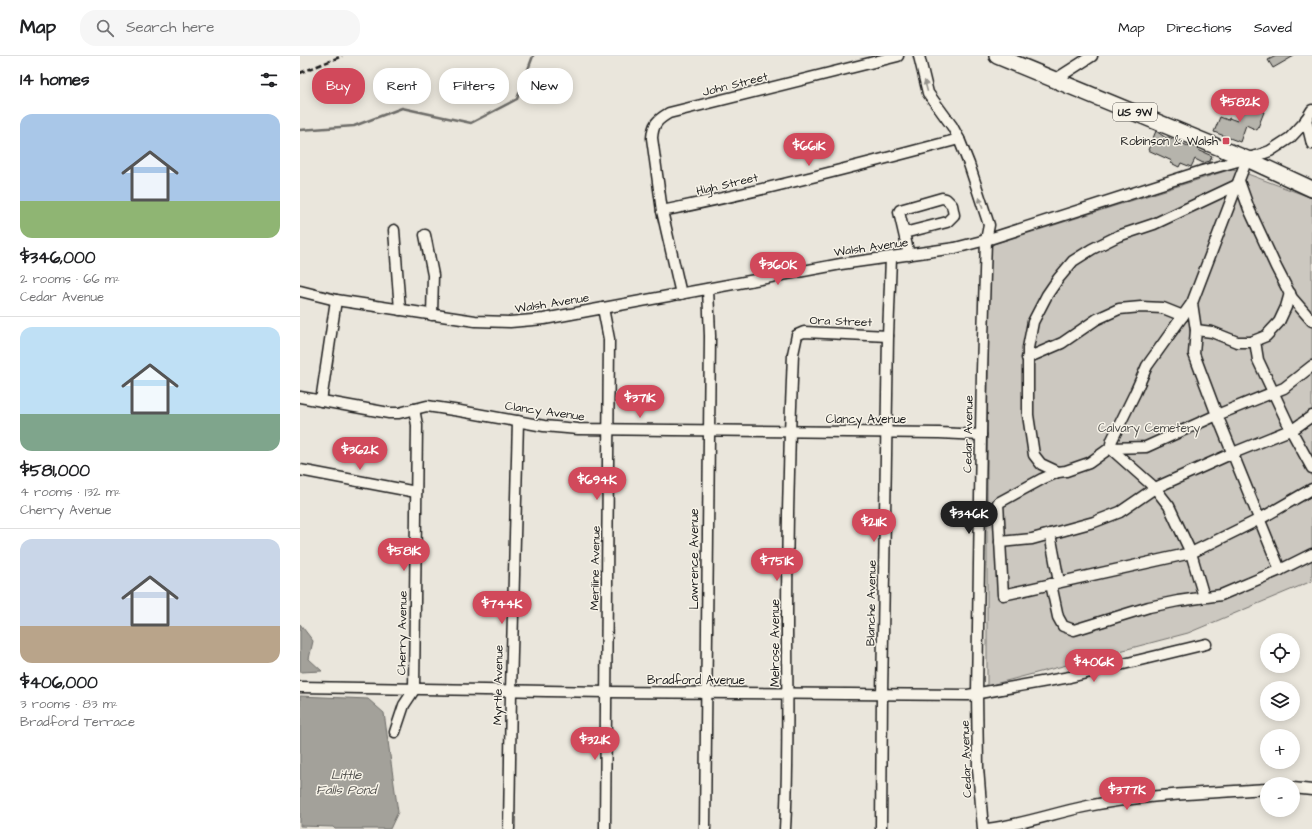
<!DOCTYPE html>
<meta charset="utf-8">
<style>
body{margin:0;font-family:"Architects Daughter",sans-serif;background:#f6f6f6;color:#202124;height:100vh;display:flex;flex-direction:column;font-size:15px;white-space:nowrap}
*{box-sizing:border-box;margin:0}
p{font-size:13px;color:#757577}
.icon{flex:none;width:22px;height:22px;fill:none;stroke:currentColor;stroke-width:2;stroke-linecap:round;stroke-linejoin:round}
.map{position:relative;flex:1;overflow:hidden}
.panel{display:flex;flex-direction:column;background:#fff;width:300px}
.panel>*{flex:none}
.banner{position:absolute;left:12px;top:12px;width:380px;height:36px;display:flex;gap:8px}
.controls{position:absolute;left:960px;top:577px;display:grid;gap:8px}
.controls a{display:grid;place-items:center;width:40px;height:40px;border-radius:50%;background:#fff;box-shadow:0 2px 10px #0003;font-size:20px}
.price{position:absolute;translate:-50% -34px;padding:0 9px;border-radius:14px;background:#d1495b;color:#fff;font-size:13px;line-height:26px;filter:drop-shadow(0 1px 2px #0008)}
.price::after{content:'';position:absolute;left:50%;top:24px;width:12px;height:9px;margin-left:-6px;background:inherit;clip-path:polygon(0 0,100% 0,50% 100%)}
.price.on{background:#222;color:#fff}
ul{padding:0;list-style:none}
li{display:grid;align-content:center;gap:8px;height:212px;padding:0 20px}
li+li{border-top:1px solid #e0e0e0}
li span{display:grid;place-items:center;height:124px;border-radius:12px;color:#555}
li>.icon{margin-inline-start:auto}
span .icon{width:72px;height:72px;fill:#fffc;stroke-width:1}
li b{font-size:17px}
h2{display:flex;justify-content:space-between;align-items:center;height:48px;padding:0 20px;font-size:17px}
.tag{padding:0 14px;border-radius:16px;background:#fff;box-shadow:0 2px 10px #0003;font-size:14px;line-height:36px}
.tag.on{background:#d1495b;color:#fff}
header{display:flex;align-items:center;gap:24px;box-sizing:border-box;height:56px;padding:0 20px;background:#fff;border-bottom:1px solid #e0e0e0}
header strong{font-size:19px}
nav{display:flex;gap:22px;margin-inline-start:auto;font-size:14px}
.search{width:280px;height:36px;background:#f6f6f6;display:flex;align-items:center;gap:10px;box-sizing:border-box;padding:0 14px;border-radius:16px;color:#757577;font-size:15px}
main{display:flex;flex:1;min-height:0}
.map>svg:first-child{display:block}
.green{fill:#ccc8c0;stroke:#74726e}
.water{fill:#a3a19a;stroke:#6d6c68}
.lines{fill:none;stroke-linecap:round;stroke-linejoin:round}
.stream{stroke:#6d6c68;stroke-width:2.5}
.building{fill:#b6b4ac;stroke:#1c1c1c}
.minor-casing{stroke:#1c1c1c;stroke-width:13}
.highway-casing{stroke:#1c1c1c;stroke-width:18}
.minor{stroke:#f7f3e8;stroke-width:10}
.highway{stroke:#f7f3e8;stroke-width:15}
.rail{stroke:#1c1c1c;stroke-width:2.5;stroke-dasharray:6 3;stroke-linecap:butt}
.oneway{fill:#94928c}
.poi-dot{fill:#d1495b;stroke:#f7f3e8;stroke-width:1.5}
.labels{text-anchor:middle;stroke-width:3;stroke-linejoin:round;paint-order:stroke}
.shield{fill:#f7f3e8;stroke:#5e5c59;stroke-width:1}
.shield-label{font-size:11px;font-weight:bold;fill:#1c1c1c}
.street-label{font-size:12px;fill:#1c1c1c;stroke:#f7f3e8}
.poi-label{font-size:12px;fill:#1c1c1c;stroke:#f7f3e8;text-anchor:end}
.park-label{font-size:12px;fill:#51504d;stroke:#f7f3e8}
.water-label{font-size:13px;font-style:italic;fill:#52514e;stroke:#f7f3e8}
</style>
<header>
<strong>Map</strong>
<div class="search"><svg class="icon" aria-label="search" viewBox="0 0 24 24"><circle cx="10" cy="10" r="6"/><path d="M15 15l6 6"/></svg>Search here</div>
<nav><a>Map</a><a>Directions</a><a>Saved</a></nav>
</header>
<main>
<section class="panel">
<h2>14 homes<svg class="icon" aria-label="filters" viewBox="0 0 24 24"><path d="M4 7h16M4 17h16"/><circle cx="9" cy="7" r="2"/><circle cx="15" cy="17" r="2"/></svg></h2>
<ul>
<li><span style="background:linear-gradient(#a9c7e8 70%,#8fb573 0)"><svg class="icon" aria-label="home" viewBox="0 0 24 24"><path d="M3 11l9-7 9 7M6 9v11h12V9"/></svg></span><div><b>$346,000</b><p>2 rooms · 66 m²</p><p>Cedar Avenue</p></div></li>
<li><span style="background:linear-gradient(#bfe0f5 70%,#7fa58c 0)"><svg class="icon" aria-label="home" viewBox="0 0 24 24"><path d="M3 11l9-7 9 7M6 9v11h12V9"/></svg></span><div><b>$581,000</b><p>4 rooms · 132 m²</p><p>Cherry Avenue</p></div></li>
<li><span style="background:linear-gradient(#c9d6e8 70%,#b9a48a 0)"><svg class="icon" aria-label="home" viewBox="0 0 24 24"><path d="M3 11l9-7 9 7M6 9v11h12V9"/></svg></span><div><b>$406,000</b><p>3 rooms · 83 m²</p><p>Bradford Terrace</p></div></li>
</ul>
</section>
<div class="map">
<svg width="1012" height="773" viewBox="0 0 1012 773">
<rect width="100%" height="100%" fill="#eae6dc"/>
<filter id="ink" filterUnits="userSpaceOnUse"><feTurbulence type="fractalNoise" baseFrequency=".025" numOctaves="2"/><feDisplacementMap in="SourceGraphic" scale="8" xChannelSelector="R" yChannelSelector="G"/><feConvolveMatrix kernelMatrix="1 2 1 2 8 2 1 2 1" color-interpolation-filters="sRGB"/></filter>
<g filter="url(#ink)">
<polygon class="green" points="932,113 937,114 1012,142 1012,525 888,577 687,630 687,419 689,193 694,188"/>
<g class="water">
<polygon points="0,568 13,585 9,603 22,615 0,616"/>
<polygon points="0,640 68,643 84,657 98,756 90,773 35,773 33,771 0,770"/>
</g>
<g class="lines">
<polyline class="stream" points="0,74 54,70 102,52 171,67 217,43 233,0"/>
</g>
<g class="building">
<polygon points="976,0 994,0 973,12 968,4"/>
<polygon points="943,48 964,56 957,74 946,69 940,86 914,76 920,61 928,64 929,62 937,65"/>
<polygon points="856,75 866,82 868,81 890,91 890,90 893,90 899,93 898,94 912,100 910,105 903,107 895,103 891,111 881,107 879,111 871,107 872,105 848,94"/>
</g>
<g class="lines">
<defs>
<g id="minor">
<polyline points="619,0 628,37 652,70 659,83 669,108 689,169 686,184 682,315 677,637 678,712 683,773"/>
<polyline points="756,23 792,0"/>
<polyline points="1006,63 1012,88"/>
<polyline points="947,103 892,247 896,274 894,298 917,359 980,514"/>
<polyline points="939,125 949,153 976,211 992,242 1012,265"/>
<path d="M362,155C462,135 561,109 659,83"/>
<polyline points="94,174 100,254"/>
<polyline points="604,177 647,166 654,159 652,149 646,143 642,142 600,154 599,156 609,199"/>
<polyline points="125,179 133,219 132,259"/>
<polyline points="0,235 36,244 175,265 210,266 244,263 541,208 655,192 686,184 902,115 959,99 970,95 990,82 1004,67 1012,54"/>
<path d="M381,238L362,155L352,82C353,68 357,64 369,57L598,0"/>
<polyline points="892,247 847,310 835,337 812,384 810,392 789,407 766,415 758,416 742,423 698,447 703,539 891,497 960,463 1012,433"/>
<polyline points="303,252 309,283 305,773"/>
<polyline points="896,274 912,276 937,286 951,286 966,280 979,266 986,251 990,237"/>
<polyline points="955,285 958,304 991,374 1012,412"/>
<polyline points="727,302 762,287 797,263 819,253 841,251 863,252 883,260"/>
<polyline points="0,341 89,357 99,357 127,350 160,355 244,370 278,373 639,377 681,379"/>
<polyline points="21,345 36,244"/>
<polyline points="810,392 846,391 917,359 984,332 1012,310"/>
<polyline points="810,392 855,432 869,450 891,497 904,541"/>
<polyline points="0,414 116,436"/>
<polyline points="758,416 741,408 734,399 728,359 728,292 733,266 747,239 758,223 773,205 792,193 818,180 854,168 937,129"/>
<polyline points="750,478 759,526"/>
<polyline points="700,486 732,483 794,466 820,456 855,432 933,397 995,372 1012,360"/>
<polyline points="751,528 758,561 763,570 774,574 849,551 878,545 921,539 980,514 1012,498"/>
<polyline points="0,631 306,636 668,639 770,621 906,588"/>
<polyline points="95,676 104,649 114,634 117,369 114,353"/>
<polyline points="993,732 1012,734"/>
<polyline points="209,773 211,635 218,365"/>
<polyline points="405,773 410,280 408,233"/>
<path d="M485,773C489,703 487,634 487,564C487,476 489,387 493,298L497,279L504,276L588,280"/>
<polyline points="581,773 582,638 588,280 591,202"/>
<path d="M687,773C721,769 754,757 788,750C845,738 909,737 967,733"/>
</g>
<polyline id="highway" points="697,0 947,103 1012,133"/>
</defs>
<use href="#minor" class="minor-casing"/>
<use href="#highway" class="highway-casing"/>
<use href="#minor" class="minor"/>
<use href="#highway" class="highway"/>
<polyline class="rail" points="0,17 42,0"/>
</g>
<defs><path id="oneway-solid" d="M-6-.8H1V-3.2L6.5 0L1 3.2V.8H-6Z"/></defs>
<g class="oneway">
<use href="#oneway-solid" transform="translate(626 30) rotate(-105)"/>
<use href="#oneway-solid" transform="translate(681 147) rotate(-107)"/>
</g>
</g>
<rect class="poi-dot" x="922" y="81" width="8" height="8" rx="2"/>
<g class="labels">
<rect class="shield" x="813" y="47" width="44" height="18" rx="3"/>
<g class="shield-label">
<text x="835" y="60">US 9W</text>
</g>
<g class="street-label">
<text transform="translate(435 28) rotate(-14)" y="4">John Street</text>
<text transform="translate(427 128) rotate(-13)" y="4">High Street</text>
<text transform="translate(571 191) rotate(-8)" y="4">Walsh Avenue</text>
<text transform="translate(252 247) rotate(-9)" y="4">Walsh Avenue</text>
<text transform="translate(541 265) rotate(2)" y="4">Ora Street</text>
<text transform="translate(245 355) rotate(8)" y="4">Clancy Avenue</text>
<text x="566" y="367">Clancy Avenue</text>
<text transform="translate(668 378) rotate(-89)" y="4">Cedar Avenue</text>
<text transform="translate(394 503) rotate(-90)" y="4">Lawrence Avenue</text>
<text transform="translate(295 512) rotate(-89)" y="4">Meriline Avenue</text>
<text transform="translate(571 547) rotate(-89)" y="4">Blanche Avenue</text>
<text transform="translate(102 577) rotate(-89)" y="4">Cherry Avenue</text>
<text transform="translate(475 587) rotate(-90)" y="4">Melrose Avenue</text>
<text x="396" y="628">Bradford Avenue</text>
<text transform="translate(198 629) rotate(-89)" y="4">Myrtle Avenue</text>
<text transform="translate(666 703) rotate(-92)" y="4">Cedar Avenue</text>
</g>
<g class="poi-label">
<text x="918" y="89">Robinson &amp; Walsh</text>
</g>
<g class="park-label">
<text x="849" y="376">Calvary Cemetery</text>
</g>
<g class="water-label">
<text x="46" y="723">Little<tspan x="46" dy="15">Falls Pond</tspan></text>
</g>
</g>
</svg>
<div class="controls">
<a><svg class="icon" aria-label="locate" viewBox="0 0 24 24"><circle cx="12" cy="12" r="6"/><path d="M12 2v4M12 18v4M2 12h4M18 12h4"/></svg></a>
<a><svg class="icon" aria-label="layers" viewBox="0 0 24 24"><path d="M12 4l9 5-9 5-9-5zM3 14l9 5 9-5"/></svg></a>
<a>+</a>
<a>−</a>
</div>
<b class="price" style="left:940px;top:67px">$582K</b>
<b class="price" style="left:509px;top:111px">$661K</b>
<b class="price" style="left:478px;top:230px">$360K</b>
<b class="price" style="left:340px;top:363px">$371K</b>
<b class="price" style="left:60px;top:415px">$362K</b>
<b class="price" style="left:297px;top:445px">$694K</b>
<b class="price on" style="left:669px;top:479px">$346K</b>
<b class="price" style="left:574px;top:487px">$211K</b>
<b class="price" style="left:104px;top:516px">$581K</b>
<b class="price" style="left:477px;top:526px">$751K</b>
<b class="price" style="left:202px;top:569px">$744K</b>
<b class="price" style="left:794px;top:627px">$406K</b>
<b class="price" style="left:295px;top:705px">$321K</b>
<b class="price" style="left:827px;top:755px">$377K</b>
<div class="banner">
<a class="tag on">Buy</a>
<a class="tag">Rent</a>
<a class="tag">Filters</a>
<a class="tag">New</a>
</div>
</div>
</main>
